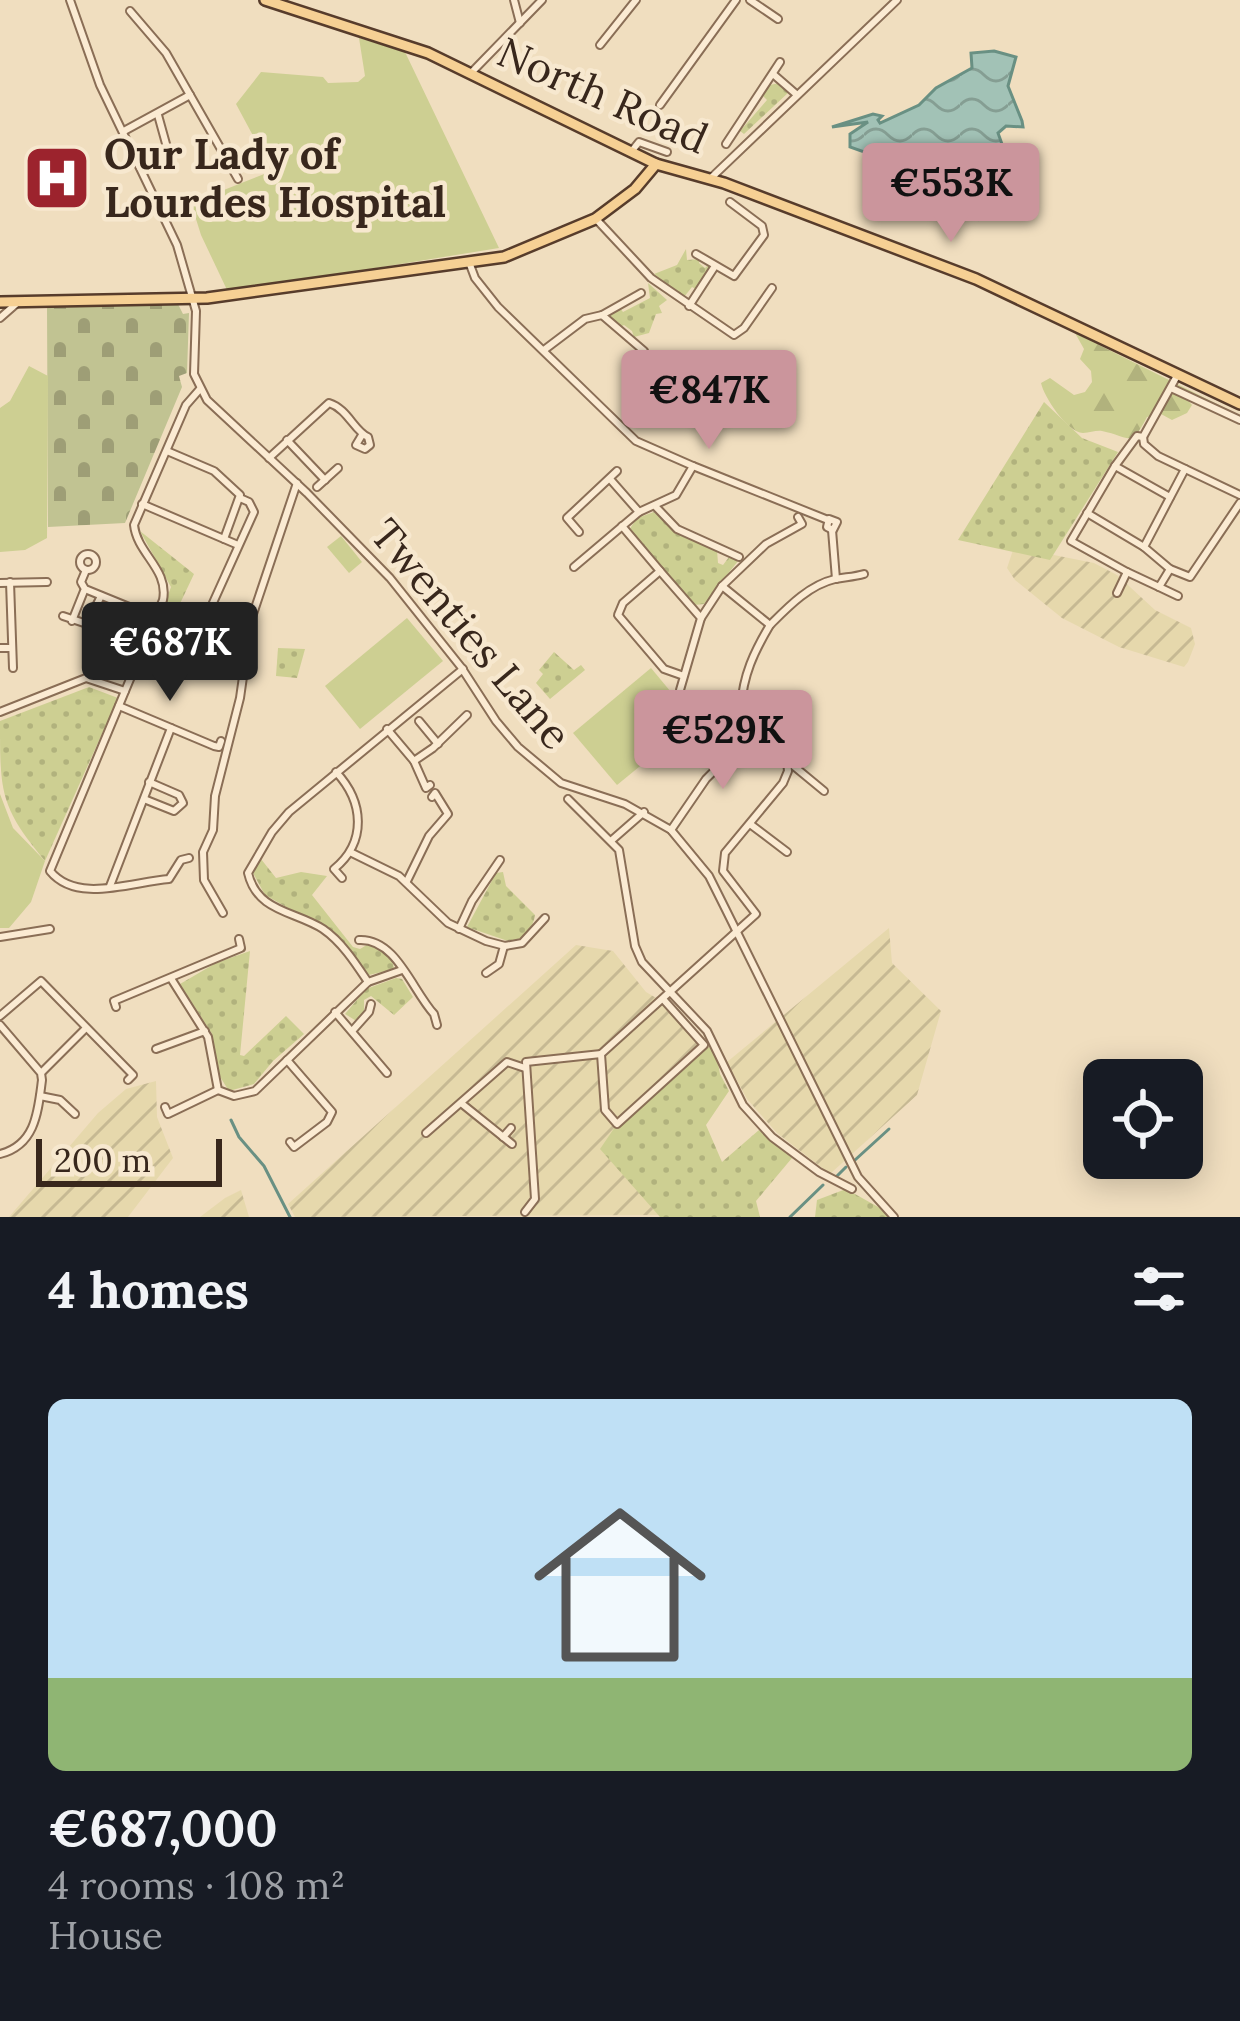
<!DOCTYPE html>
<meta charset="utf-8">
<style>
body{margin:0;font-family:Lora,serif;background:#20242c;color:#f1f3f6;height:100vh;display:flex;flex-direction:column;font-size:45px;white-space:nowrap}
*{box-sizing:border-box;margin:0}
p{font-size:39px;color:#9ea1a6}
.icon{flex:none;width:66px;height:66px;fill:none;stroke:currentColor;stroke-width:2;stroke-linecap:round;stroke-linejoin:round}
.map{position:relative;height:1217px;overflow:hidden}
.drawer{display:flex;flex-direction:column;background:#171b24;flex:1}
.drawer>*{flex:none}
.tools{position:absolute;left:1083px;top:1059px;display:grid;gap:24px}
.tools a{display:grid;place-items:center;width:120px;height:120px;border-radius:18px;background:#171b24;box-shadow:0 6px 30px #0003;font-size:60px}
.scale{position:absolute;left:36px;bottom:30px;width:186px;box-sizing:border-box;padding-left:12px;border:6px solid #38271c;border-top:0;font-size:33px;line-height:42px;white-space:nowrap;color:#38271c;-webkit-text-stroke:9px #f7e8cf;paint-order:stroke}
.price{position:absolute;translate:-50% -102px;padding:0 27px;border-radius:12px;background:#cb959c;color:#111;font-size:39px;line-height:78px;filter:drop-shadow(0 3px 6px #0008)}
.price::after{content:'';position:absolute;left:50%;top:72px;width:36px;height:27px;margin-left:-18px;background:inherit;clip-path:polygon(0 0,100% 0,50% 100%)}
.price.active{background:#222;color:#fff}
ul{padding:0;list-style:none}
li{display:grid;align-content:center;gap:24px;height:636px;padding:0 48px}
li+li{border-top:3px solid #363941}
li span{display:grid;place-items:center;height:372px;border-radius:18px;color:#555}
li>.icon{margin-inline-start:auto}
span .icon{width:216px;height:216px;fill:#fffc;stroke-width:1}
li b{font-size:51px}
h2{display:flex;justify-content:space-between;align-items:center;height:144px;padding:0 48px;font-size:51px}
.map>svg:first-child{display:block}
.farmland{fill:url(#farmland-furrows)}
.green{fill:url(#green-dots)}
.forest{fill:url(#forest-firs)}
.cemetery{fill:url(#cemetery-stones)}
.pitch{fill:#cdcf92}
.water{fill:url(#water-waves);stroke:#699083;stroke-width:3}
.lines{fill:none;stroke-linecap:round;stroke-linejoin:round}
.stream{stroke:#699083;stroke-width:3}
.minor-casing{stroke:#8a6e56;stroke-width:10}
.major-casing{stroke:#573c2b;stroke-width:14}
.minor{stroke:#fbebd3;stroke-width:6}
.major{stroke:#f6d094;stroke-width:9}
.labels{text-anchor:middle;stroke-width:9;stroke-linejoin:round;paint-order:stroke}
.street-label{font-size:42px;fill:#38271c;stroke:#f7e8cf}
.poi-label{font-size:42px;font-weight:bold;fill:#38271c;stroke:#f7e8cf;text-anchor:start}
</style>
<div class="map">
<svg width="1240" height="1217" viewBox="0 0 1240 1217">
<defs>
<pattern id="farmland-furrows" width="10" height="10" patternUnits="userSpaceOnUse" patternTransform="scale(3)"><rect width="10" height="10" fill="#e6d8ac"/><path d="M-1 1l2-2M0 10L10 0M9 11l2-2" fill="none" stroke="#c6b993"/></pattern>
<pattern id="green-dots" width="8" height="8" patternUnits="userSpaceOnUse" patternTransform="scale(3)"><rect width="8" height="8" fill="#cdcf92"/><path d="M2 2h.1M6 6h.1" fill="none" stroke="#b1b27d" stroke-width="1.8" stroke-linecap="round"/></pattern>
<pattern id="forest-firs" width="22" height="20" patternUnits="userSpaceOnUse" patternTransform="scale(3)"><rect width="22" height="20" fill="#cdcf92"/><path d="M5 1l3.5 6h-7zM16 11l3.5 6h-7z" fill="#b1b27d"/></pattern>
<pattern id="cemetery-stones" width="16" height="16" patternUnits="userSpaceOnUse" patternTransform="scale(3)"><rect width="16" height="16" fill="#c1c392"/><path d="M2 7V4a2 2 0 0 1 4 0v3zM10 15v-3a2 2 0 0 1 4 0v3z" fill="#9e9e76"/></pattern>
<pattern id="water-waves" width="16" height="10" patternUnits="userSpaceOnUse" patternTransform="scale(3)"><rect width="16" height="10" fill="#a2c2b6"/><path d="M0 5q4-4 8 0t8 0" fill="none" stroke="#859e93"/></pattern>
</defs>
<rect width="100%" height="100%" fill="#f0debf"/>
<g class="farmland">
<polygon points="1014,547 1094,563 1117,575 1155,610 1191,628 1195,644 1188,662 1184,667 1119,647 1062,618 1015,580 1007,568"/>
<polygon points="889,928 892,963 941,1011 917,1095 830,1174 777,1133 747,1099 727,1062"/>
<polygon points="576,945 613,951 646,992 675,1009 716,1051 662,1215 295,1217 288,1204"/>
<polygon points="156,1081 157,1117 173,1158 128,1217 9,1217 98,1113 126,1089"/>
<polygon points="241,1190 249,1217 200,1217 225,1198"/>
</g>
<g class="green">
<polygon points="779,83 789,92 744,134 740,131 767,100 763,96 770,85"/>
<polygon points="686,249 687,260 700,259 699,263 705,268 708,265 710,269 696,289 692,287 684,297 654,274 677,265"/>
<polygon points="648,283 667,300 659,306 662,313 656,314 649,333 634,337 632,331 624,325 620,327 610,316 612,311 620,308 623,312 650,298"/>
<polygon points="1044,402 1082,438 1118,452 1050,560 958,540"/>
<polygon points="654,512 679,535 717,550 718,563 723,565 729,557 738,561 704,604 694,605 629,530 637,518"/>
<polygon points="140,531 194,574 167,631 160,629 167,633 157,655 148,649 171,587"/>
<polygon points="278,648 305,649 297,678 276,676"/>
<polygon points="554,652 574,670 581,665 585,670 550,699 536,683 543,674 539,670"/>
<path d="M89,687L118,698L45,861C0,807 0,793 0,721Z"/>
<path d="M261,859L276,878L301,872L327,876L312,895L353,947L360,949L370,943C381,948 394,957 394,969L369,975L334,934L265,895L253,873Z"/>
<path d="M503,872L506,886L535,915C533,928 525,938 511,942L467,927L496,873Z"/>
<polygon points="250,951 240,1055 244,1056 286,1016 304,1034 273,1061 254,1084 229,1091 217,1072 212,1034 180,984 216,963"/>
<polygon points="396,978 402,979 413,997 394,1015 371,996 364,1000 364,1014 358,1022 345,1014 366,989"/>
<polygon points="704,1045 716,1051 720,1074 729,1091 706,1125 722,1162 759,1130 792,1158 756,1201 760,1217 660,1217 600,1149 617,1124"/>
<polygon points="846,1189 896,1217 815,1217 817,1200"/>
</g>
<path class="forest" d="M1075,333L1231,411L1213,410L1185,397L1192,405L1187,413L1172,420L1161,414L1147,417C1130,449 1131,437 1102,431C1096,430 1090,433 1083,433C1067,432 1044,397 1041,383L1050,378L1074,395L1085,392L1092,382L1091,371L1080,359L1084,349Z"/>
<polygon class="cemetery" points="178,304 183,314 189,313 187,373 179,376 182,387 125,523 48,527 47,307"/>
<g class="pitch">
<polygon points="359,38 405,52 499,248 228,292 201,235 191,203 272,171 236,104 261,72 323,77 328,83 358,82 365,76"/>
<polygon points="29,366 48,376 47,538 25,550 0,552 0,408 10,401"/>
<polygon points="341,536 362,562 349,573 327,547"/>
<polygon points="407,618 443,661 360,729 325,686"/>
<polygon points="651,668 695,721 617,785 573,733"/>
<polygon points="0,794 13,828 45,861 31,902 9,928 0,928"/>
</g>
<polygon class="water" points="994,51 1016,57 1008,86 1022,121 1023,127 1006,126 998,133 1008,161 1005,190 979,219 969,207 922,217 899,197 880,189 877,182 889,164 887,160 850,147 850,134 868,122 832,127 873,114 882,116 878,120 880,123 919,105 936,88 972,68 971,53"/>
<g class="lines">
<g class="stream">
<polyline points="231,1120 239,1137 264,1166 290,1217"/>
<polyline points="855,1160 889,1129"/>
<polyline points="836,1177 846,1167"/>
<polyline points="790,1217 823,1185"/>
</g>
<defs>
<g id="minor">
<polyline points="70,0 100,85 177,245 196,311 194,374 207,400 307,493 390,578 461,667 496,721 518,747 561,783 625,804 671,830 709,876 726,910 858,1177 894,1217"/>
<polyline points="514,0 520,23"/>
<polyline points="750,0 778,19"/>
<polyline points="130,11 166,53 238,179"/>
<polyline points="600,45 636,0"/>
<polyline points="471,73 542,0"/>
<polyline points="773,74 796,94"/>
<polyline points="660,105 736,0"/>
<polyline points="158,115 168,151"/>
<polyline points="124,131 190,95"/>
<polyline points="726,144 780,62"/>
<polyline points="631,152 639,142 667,152"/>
<polyline points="710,179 897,0"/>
<polyline points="596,219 651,278 734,335 744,328 772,288"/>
<polyline points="696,254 734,276 764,235 762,226 730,202"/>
<polyline points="469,262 475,278 498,307 636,441 693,466 676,495 639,512 574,567"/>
<polyline points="689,306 715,266"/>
<polyline points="602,315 641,293"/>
<polyline points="0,318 16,304"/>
<polyline points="544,350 585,319 602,315 644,351 636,369 627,374"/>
<polyline points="1171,388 1240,420"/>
<polyline points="1143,437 1144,444 1158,456 1240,495"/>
<polyline points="287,440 325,480"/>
<polyline points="167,451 214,471 240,495 224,539"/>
<path d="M269,458L329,403C348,409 354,431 368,437L370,445L365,449L356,445L362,435"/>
<polyline points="693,466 828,520"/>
<polyline points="1115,466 1071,541 1127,572 1117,593"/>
<polyline points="1185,469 1144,547 1170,569 1190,577 1240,503"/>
<polyline points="610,479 639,512"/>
<polyline points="317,487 338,468"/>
<polyline points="1170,497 1115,466 1137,436 1143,437 1178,374"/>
<polyline points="142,504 238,545"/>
<polyline points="656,507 677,529 739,557"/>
<polyline points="1087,513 1144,547"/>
<polygon points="829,519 837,522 833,530 827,527"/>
<polyline points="622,526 660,571 623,603 618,615 664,669 681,675"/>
<polyline points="832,530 836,579"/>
<polyline points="579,532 567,518 617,471"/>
<circle cx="88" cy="562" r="8"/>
<polyline points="1170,569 1159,587 1178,596"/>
<polyline points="86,570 81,582 85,589 156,618"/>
<polyline points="660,571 701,618 680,690"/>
<polyline points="1127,572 1159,587"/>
<polyline points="10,582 13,668"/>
<polyline points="0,583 47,582"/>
<polyline points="722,586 766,544 802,524 798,517"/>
<polyline points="63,616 87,624 101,596"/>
<path d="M701,618L722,586L770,625C754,652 743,675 741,707H748"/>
<polyline points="72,621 84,591"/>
<path d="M770,625C788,607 809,585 835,579C845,577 854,577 864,574"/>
<polygon points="168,641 210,654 215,658 213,667 205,673 169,656 164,647"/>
<polyline points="193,647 254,512 249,502 240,498"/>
<polyline points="0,648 12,648"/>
<polyline points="119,706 214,746 219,747 221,741"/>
<polyline points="0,712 86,678 125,691"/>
<polyline points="419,721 438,744"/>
<polyline points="387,729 414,761 426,788 430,785"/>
<polyline points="414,761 433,748 467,715"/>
<polyline points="790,763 824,791"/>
<path d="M336,772C364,802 367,842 334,869L342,878"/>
<polyline points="144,799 174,811 183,803 179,795 149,782"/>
<polyline points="568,799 619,850 635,946 642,962 707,1031 743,1105 772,1137 819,1172 852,1189"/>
<polyline points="750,824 787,852"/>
<polyline points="612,840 644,812"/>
<polyline points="352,853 399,876 448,923 486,941 505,946 522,943 545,918"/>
<path d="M189,858L181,860L169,879C131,882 77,904 50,871L163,600C169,569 137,554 134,525L186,405L200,389"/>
<polyline points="407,881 429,836 448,814 435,793 432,797"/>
<polyline points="110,886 171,728"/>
<polyline points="223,913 204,880 203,852 213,830 215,796 240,698 251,620 297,483"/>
<polyline points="459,929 472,901 500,860"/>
<polyline points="0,937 50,929"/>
<path d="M359,940C396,938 412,990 434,1014L437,1025"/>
<polyline points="486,973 499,964 504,946"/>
<polyline points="172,980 208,1037 218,1090 234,1096 255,1091 368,982 402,970"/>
<path d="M368,982C356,964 342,942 323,929C295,911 257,912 248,873L272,832L289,812L463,669"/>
<polyline points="663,999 704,1045 617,1124 605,1110 601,1054 756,914 723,871 725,853 783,783 788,771 787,761 750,735 706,779 671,830"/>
<polyline points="116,1007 114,1001 241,948 239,939"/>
<polyline points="335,1012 387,1073"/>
<polyline points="0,1016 41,981 133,1075 128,1080"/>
<path d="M0,1025L41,1073L42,1080C38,1111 36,1145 0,1154"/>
<polyline points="353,1030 369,1012 371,1004"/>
<polyline points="156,1049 205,1031"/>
<polyline points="287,1060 332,1112 327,1122 294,1147 290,1142"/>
<polyline points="42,1072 86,1028"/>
<polyline points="40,1096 60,1100 75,1114"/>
<polyline points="461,1103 512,1144"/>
<polyline points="165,1107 168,1114 218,1090"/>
<polyline points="426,1133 507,1062 525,1068"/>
<polyline points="503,1137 511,1128"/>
<polyline points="525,1212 535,1199 526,1062 601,1054"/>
</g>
<g id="major">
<polyline points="265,0 428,53 656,164 724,183 976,279 1240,404"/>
<polyline points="0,302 207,298 504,257 595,219 635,189 656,164"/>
</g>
</defs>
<use href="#minor" class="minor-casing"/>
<use href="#major" class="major-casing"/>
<use href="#minor" class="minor"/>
<use href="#major" class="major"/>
</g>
<defs>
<symbol id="hospital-square" viewBox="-11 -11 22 22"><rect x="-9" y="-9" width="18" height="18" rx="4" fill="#9c232d" stroke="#f7e8cf"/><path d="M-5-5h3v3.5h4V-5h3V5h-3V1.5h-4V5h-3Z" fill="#fff"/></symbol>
</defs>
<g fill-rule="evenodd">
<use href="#hospital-square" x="19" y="140" width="76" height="76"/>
</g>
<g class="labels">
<g class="street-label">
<text transform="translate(603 95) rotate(24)" y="15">North Road</text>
<text transform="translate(471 634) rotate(50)" y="15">Twenties Lane</text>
</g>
<g class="poi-label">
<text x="104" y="169">Our Lady of<tspan x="104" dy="48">Lourdes Hospital</tspan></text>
</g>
</g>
</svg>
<div class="tools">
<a><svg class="icon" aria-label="locate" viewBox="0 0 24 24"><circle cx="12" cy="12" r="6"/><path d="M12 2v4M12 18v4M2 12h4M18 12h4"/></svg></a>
</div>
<div class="scale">200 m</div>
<b class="price" style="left:951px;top:245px">€553K</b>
<b class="price" style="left:709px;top:452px">€847K</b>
<b class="price active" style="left:170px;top:704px">€687K</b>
<b class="price" style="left:723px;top:792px">€529K</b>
</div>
<section class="drawer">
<h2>4 homes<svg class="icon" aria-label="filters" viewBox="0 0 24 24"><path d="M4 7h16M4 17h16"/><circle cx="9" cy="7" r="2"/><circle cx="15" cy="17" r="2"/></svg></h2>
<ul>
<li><span style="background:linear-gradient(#bfe0f5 75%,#8fb573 0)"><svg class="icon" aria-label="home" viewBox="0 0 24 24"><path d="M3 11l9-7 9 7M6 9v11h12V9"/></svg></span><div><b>€687,000</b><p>4 rooms · 108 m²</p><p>House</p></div></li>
</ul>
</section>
